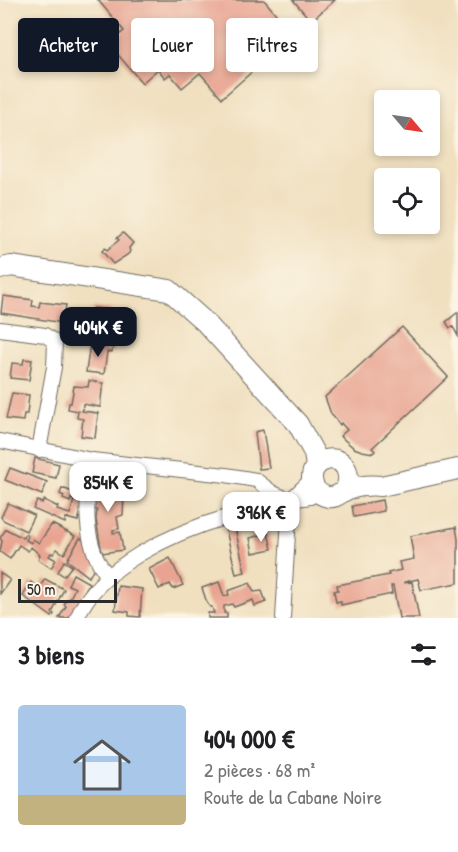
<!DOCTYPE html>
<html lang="fr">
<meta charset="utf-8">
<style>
body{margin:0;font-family:"Patrick Hand",sans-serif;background:#f2f2f2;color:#202124;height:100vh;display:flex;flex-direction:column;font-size:22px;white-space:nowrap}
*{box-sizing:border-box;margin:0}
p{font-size:20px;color:#757577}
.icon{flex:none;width:33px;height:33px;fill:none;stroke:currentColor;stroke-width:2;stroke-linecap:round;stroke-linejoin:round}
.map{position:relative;height:618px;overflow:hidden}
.sheet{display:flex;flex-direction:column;background:#fff;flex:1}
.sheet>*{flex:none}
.hud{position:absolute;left:18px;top:18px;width:423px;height:54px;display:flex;gap:12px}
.needle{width:39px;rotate:119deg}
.tools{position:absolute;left:374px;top:90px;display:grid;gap:12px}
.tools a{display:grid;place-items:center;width:66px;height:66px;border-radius:6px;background:#fff;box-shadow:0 3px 9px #0003;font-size:30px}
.scale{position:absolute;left:18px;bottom:15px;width:99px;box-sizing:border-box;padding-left:6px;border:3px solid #2b2b2b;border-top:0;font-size:16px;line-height:21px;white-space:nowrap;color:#2b2b2b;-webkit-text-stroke:4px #fcf5e5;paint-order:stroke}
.price{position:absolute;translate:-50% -51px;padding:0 14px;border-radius:12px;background:#fff;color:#222;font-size:20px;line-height:39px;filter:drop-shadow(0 2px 3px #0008)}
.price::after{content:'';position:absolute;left:50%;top:36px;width:18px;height:14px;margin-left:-9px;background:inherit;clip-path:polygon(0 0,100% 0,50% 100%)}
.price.selected{background:#111827;color:#fff}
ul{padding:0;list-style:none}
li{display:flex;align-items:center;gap:18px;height:150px;padding:0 18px}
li+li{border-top:2px solid #e0e0e0}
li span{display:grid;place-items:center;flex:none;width:168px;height:120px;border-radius:6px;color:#555}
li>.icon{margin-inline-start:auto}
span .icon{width:72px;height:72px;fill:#fffc;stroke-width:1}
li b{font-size:26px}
h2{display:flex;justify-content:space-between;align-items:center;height:72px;padding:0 18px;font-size:26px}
.tag{padding:0 21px;border-radius:6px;background:#fff;box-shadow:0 3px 9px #0003;font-size:21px;line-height:54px}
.tag.selected{background:#111827;color:#fff}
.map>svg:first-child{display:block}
.building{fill:#e8a491}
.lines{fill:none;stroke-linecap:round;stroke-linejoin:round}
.street-casing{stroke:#706a5f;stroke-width:16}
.secondary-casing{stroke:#706a5f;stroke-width:22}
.street{stroke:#fff;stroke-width:14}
.secondary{stroke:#fff;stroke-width:20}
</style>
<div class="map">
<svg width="458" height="618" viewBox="0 0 458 618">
<rect width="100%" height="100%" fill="#fcf5e5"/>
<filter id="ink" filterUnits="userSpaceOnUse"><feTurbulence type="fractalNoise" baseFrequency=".0167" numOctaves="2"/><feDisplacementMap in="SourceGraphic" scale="12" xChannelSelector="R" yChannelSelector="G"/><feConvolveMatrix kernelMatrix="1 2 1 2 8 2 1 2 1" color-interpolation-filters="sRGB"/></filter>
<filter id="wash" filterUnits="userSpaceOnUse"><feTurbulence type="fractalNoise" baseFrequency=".008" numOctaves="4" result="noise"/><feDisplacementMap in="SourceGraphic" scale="24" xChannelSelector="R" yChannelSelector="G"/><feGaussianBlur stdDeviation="1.35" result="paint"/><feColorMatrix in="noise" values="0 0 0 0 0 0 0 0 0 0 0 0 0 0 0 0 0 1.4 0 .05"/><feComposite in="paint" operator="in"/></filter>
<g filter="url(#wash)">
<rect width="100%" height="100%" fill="#f0e0c0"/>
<g id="blocks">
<g class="building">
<polygon points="98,0 264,0 294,35 222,98 200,73 182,88 170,74 165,78 158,69 142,83 109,44 124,31"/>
<polygon points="293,0 335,0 311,21"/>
<polygon points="123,233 133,243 129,248 130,252 127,255 113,264 102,251 105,248 107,250 119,240 117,238"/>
<polygon points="3,296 33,300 32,306 39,307 40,302 66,305 63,323 1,313"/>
<polygon points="94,308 112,310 108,337 91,335"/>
<polygon points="458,312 458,336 453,327 450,328 446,322"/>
<polygon points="402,327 448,377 372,448 375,451 373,453 362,451 354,448 340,436 347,430 341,423 340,425 331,414 325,397"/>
<polygon points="90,343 113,346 112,352 107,352 104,374 86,372"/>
<polygon points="24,359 32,360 29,380 10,378 12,363 23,364"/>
<polygon points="89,381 103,383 100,407 83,404 82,411 98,413 95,438 81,436 83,419 77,418 78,411 68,409 69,403 71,403 74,386 88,387"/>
<polygon points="12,393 29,395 27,414 24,414 23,421 6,419"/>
<polygon points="263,430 269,468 259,469 255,432"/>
<polygon points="35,458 59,464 56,478 32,473"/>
<polygon points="10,468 47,482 42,495 5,480"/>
<polygon points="96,475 118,479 117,494 124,496 123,515 117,517 119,529 113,530 113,533 120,532 123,550 102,553 96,520 97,510 92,509 94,493 98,494 99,487 95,486"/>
<polygon points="62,488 86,497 78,521 66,518 65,523 33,509 37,501 42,503 44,500 58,507 57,510 70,514 74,500 71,499 70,502 63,499 64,496 60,494"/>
<polygon points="382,500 384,511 354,517 352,506"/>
<polygon points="8,503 34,515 26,531 3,520 1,517"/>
<polygon points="52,524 75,536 64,554 57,549 53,554 51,553 49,556 56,560 51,568 38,559 40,555 31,547 28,551 19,545 10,559 0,552 2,541 0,538 6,529 23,538 25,534 28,536 26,540 31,543 33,539 39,543"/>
<polygon points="456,527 458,539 458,583 421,590 418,579 404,582 404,583 412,582 419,618 399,618 393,586 391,586 392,594 341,605 341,601 336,602 334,591 338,590 337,585 389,575 388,573 401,570 399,562 414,559 410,536"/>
<polygon points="235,528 245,572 236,574 226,530"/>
<polygon points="268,533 272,549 253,553 250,538"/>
<polygon points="80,538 88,543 96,564 89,577 67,560"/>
<polygon points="170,558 183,585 173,589 170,584 159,589 149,569"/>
<polygon points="64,561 72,566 64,576 58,572"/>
<polygon points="0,573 10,580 0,594"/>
<polygon points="73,574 89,583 71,618 59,618 66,606 64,604 67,599 69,600 75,588 68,585"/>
<polygon points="45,579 64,589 52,613 54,614 52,617 23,596 31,582 39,588"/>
<polygon points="219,582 224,596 229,595 228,591 250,583 254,592 262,591 266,602 255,606 253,600 234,607 232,604 224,606 224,613 227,613 227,618 208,618 208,613 214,613 212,607 210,607 207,603 202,588"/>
<polygon points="118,586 142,589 140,617 129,616 129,612 115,610"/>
</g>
</g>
</g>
<g filter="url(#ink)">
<use href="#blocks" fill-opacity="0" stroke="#706a5f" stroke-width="1.5"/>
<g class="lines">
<defs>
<g id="street">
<polyline points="0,329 45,335 55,342 54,367 39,450"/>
<polyline points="0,441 92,460 226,475 256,480 273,493 290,500"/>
<path d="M92,460C86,499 81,545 109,577"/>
<polyline points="312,479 290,500 310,497 318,493"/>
<path d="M77,618C98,566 175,532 227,517C248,511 269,507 290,500"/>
<polyline points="283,618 290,500"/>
</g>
<g id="secondary">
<polyline points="0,269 11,266 169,290 205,322 298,424 314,453 316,466"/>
<path d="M345,490C353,476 345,455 326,460C306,465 308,493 328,497C337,499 341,491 349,489C359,486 371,485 381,486L458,469"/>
</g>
</defs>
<use href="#street" class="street-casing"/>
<use href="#secondary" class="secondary-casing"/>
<use href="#street" class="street"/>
<use href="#secondary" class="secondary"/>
</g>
</g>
</svg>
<div class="tools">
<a><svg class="needle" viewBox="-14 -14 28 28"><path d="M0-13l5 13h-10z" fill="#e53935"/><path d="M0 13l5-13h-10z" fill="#757577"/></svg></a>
<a><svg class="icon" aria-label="locate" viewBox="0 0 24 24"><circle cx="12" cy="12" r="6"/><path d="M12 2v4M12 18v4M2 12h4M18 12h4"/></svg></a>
</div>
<div class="scale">50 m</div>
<b class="price selected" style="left:98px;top:358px">404K €</b>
<b class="price" style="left:108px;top:513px">854K €</b>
<b class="price" style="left:261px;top:543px">396K €</b>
<div class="hud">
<a class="tag selected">Acheter</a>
<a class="tag">Louer</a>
<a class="tag">Filtres</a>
</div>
</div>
<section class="sheet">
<h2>3 biens<svg class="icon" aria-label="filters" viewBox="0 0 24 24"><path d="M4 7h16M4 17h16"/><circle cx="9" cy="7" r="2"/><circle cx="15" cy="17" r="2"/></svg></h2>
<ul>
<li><span style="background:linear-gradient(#a9c7e8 75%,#c2b280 0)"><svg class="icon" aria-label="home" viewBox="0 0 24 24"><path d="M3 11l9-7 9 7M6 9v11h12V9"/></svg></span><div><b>404 000 €</b><p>2 pièces · 68 m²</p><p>Route de la Cabane Noire</p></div></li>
</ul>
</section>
